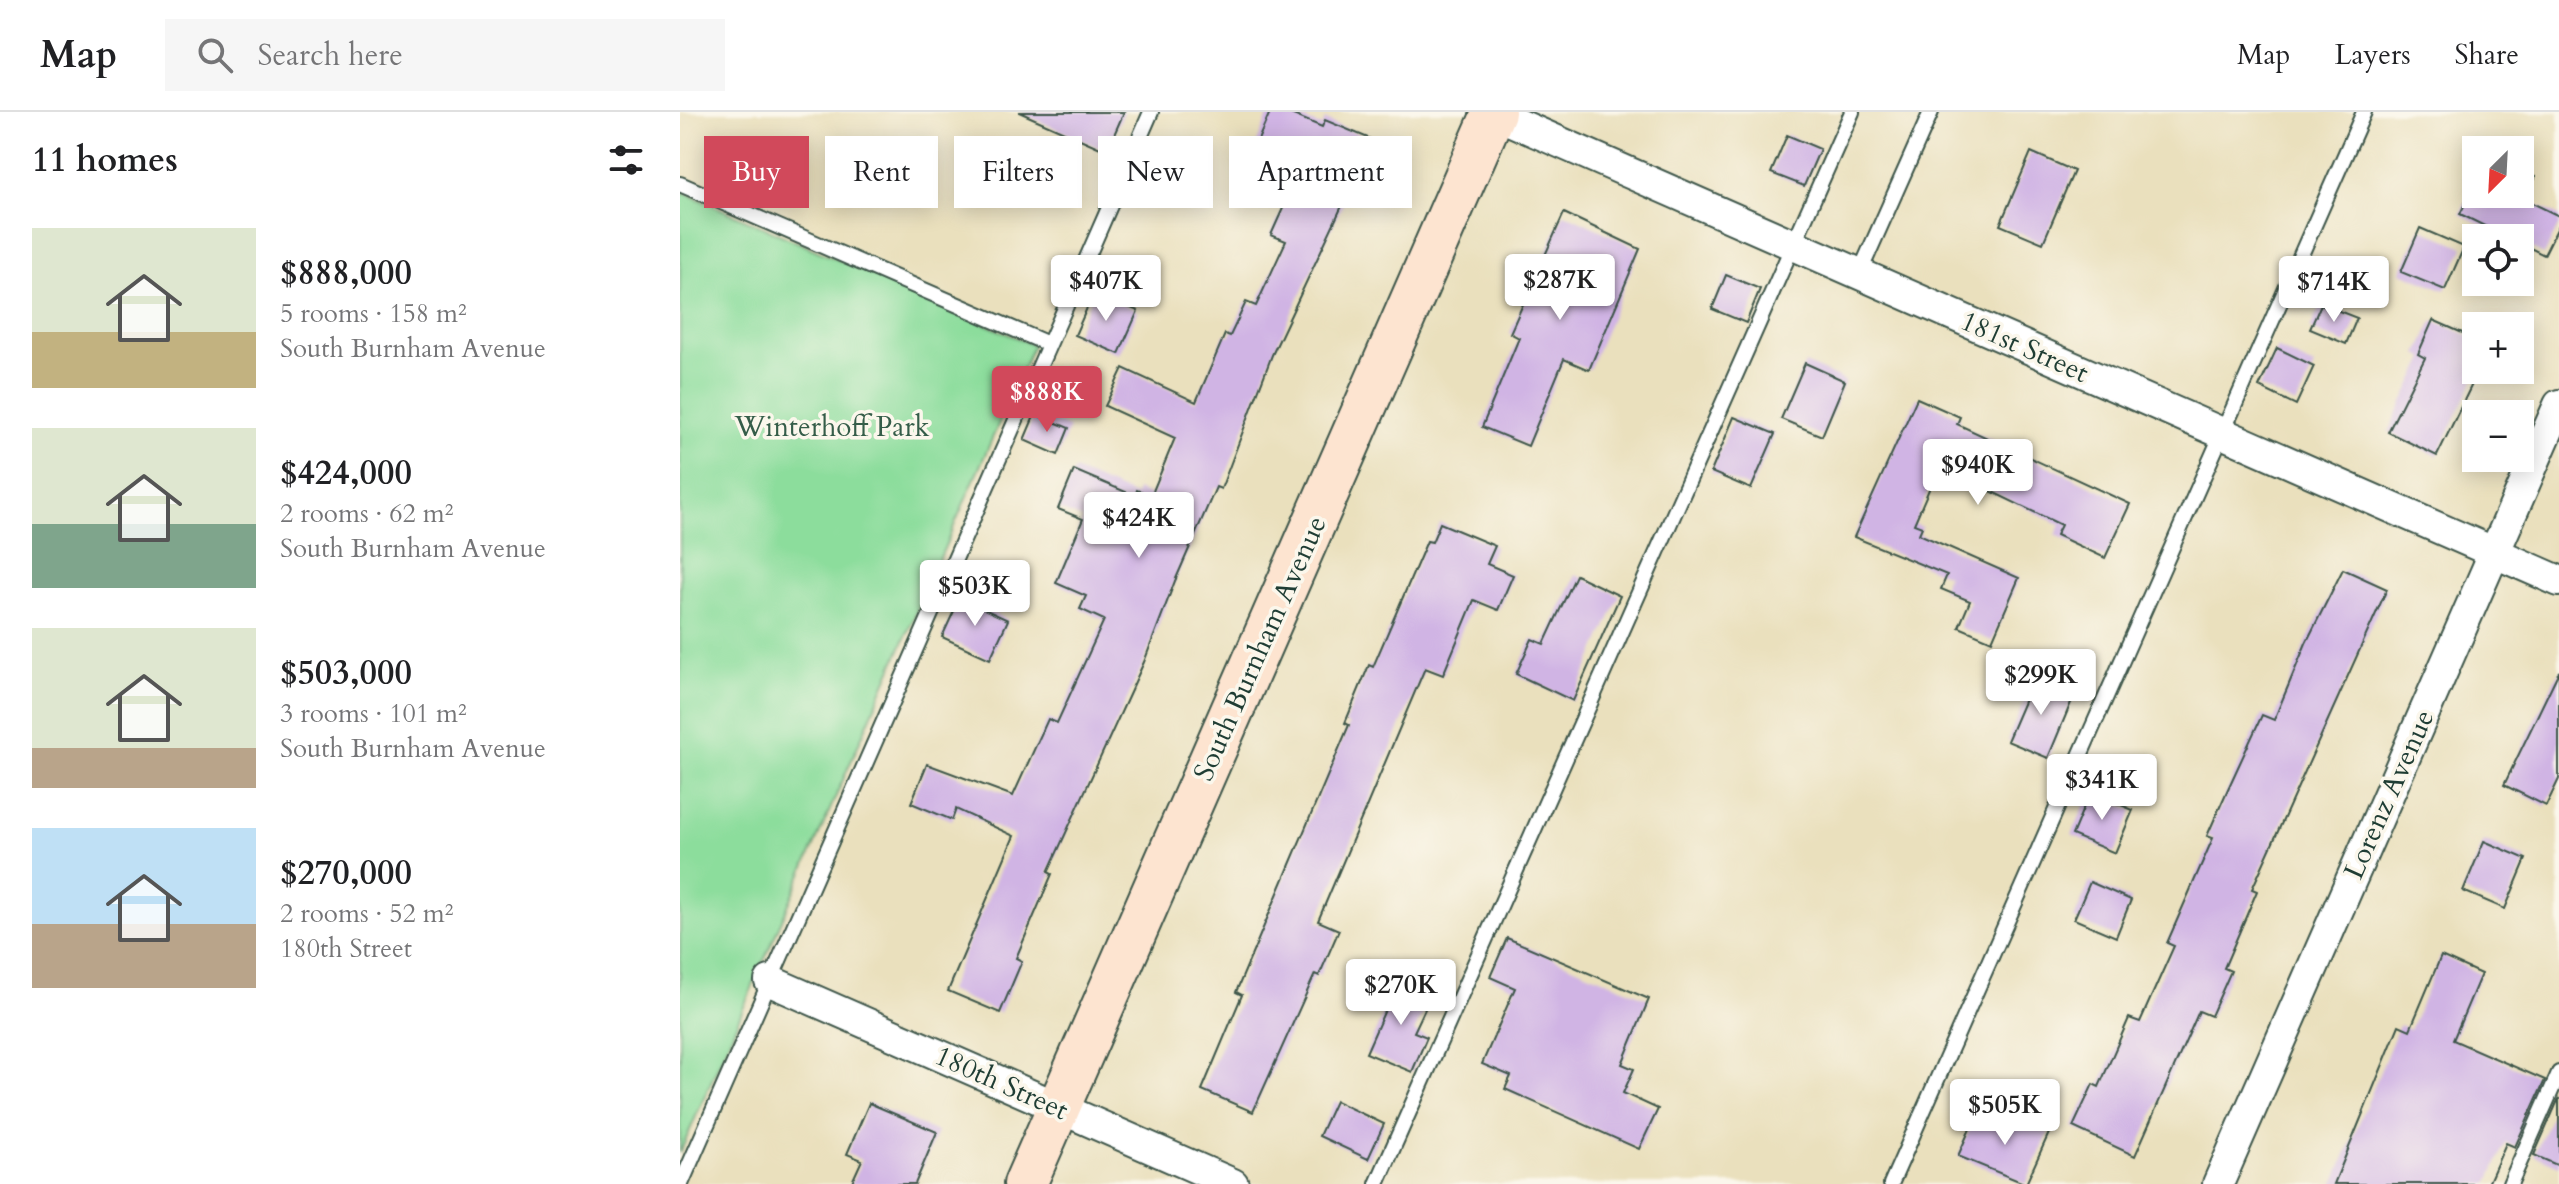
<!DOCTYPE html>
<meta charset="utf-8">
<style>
body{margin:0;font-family:Cardo,serif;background:#f6f6f6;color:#202124;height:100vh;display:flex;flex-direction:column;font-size:30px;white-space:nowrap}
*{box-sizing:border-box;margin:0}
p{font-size:26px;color:#757577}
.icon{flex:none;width:44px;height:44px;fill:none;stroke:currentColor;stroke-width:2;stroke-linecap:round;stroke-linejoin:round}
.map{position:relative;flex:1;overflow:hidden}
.details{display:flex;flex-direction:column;background:#fff;width:680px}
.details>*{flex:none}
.hud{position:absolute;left:24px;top:24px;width:760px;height:72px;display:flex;gap:16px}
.needle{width:52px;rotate:204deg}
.tools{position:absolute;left:1782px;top:24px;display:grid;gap:16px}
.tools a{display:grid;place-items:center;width:72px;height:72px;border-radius:0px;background:#fff;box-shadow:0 4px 20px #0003;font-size:40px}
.price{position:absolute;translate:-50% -68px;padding:0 18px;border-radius:8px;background:#fff;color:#222;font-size:26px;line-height:52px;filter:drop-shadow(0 2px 4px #0008)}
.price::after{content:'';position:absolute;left:50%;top:48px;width:24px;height:18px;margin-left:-12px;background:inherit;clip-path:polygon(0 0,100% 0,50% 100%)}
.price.on{background:#d1495b;color:#fff}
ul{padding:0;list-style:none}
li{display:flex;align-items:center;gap:24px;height:200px;padding:0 32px}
li span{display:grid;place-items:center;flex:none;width:224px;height:160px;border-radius:0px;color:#555}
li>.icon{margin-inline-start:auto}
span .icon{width:96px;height:96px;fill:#fffc;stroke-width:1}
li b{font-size:34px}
h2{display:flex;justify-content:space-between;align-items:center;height:96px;padding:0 32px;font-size:34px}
.tag{padding:0 28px;border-radius:0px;background:#fff;box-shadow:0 4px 20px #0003;font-size:28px;line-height:72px}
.tag.on{background:#d1495b;color:#fff}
header{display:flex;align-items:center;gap:48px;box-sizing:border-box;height:112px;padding:0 40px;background:#fff;border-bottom:2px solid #e0e0e0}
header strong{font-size:38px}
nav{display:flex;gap:44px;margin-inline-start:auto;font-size:28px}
.search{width:560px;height:72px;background:#f6f6f6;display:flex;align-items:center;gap:20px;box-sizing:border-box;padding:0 28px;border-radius:0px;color:#757577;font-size:30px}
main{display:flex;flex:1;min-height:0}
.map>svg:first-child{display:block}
.green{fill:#8cdd9c;stroke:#568d68;stroke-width:2}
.building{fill:#d0b4e4}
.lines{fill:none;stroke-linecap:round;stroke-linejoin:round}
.lane-casing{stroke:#3d5549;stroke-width:18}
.street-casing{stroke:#3d5549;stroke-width:34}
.secondary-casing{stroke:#3d5549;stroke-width:46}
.lane{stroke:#fff;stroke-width:14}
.street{stroke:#fff;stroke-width:30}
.secondary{stroke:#fde4d0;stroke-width:42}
.labels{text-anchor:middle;stroke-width:7;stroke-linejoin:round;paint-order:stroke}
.street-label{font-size:28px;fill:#1f3d34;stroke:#fbf7ec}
.park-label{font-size:28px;fill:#355d49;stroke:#fbf7ec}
</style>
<header>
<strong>Map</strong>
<div class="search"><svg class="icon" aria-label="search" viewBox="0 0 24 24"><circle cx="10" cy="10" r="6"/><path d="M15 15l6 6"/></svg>Search here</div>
<nav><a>Map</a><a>Layers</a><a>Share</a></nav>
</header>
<main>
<section class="details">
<h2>11 homes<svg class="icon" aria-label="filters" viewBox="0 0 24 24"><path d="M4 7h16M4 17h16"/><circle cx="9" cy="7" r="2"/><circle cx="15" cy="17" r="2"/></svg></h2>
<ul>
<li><span style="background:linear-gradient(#dfe7d0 65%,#c2b280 0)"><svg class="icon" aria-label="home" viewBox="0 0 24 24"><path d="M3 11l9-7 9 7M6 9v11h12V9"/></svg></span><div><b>$888,000</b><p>5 rooms · 158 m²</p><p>South Burnham Avenue</p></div></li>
<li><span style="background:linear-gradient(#dfe7d0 60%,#7fa58c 0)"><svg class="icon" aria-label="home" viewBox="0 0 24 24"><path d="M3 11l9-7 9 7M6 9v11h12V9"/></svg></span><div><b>$424,000</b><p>2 rooms · 62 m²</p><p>South Burnham Avenue</p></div></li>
<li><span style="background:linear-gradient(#dfe7d0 75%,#b9a48a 0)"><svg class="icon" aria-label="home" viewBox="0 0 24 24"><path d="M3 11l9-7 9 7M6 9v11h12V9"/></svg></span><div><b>$503,000</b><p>3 rooms · 101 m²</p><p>South Burnham Avenue</p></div></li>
<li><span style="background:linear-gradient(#bfe0f5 60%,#b9a48a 0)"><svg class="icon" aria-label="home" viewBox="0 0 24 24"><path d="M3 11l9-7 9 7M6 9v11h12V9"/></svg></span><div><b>$270,000</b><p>2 rooms · 52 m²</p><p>180th Street</p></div></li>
</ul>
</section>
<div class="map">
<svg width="1879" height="1072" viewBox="0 0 1879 1072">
<rect width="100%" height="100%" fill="#fbf7ec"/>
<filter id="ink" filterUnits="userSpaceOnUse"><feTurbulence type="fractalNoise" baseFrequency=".0125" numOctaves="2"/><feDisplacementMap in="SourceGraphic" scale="16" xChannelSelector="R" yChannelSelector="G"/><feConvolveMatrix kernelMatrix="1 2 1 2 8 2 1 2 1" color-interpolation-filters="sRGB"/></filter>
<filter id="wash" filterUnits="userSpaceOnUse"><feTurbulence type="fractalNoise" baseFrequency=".006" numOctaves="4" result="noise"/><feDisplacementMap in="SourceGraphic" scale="32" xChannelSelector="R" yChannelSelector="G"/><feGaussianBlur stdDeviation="1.8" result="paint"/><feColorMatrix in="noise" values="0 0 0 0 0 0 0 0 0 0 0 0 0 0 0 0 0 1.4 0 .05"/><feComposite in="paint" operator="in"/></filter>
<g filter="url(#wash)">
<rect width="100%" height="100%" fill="#eae0bd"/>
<polygon class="green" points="0,79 353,233 0,1041"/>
<g id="blocks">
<g class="building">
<polygon points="339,0 444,0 427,39"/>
<polygon points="590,0 606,0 642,15 645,8 693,28 592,243 541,377 536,375 495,469 464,550 368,760 372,762 336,846 342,849 320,901 268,879 334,724 276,697 272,708 231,691 247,652 333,684 368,607 377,611 424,508 400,497 406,484 376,471 403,407 378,397 394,358 455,384 457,378 471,384 495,326 425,294 443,256 516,290 545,222 550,224 566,190 576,194 606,129 591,123 622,54 575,35"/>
<polygon points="1107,23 1140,37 1124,74 1091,61"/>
<polygon points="1351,40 1394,59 1363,131 1320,113"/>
<polygon points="1840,57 1855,65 1844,87 1879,104 1879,113 1864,143 1840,131 1840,126 1829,126 1780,102 1796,69 1796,82 1840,82"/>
<polygon points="884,101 960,137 909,258 884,247 848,334 802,315 839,226 830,221"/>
<polygon points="1740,116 1784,135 1765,178 1721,160"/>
<polygon points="1046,163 1080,177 1066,211 1032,197"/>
<polygon points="414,180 458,199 439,242 395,223"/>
<polygon points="1641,192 1677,206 1666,232 1630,217"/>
<polygon points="1753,208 1796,227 1796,264 1757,344 1708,320 1745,246 1738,242"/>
<polygon points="1597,236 1634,254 1616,293 1579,275"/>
<polygon points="1125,251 1165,269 1142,324 1101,307"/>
<polygon points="1237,286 1280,305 1277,312 1450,392 1425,446 1376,423 1381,413 1259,354 1234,412 1242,415 1239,422 1339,466 1312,529 1279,515 1290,489 1261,477 1267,463 1174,425"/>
<polygon points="355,302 389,316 378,343 344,328"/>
<polygon points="1054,305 1095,322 1071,377 1031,360"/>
<polygon points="760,411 815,434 807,452 833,463 818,498 794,488 763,563 745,556 638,809 659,818 639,864 635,862 573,1000 522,978 562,883 556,880 669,613 665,611 689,553 693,555 747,429 752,430"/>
<polygon points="1663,457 1707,477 1572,777 1577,779 1544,856 1551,859 1531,904 1519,899 1455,1044 1393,1015 1413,972 1419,975 1449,906 1460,910 1494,834 1487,831 1533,726 1527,724 1547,679 1582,603 1594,608 1626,531"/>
<polygon points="896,463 940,484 893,589 836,562 852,527 864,532"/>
<polygon points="280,486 328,508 310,547 262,525"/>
<polygon points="1879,559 1879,667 1866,694 1824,673"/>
<polygon points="1355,564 1395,581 1368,646 1327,629"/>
<polygon points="1410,680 1453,698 1435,741 1392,723"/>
<polygon points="1804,729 1846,747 1825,797 1783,779"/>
<polygon points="1410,770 1451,788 1436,825 1394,807"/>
<polygon points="827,826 969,887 942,952 954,957 943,981 978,997 959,1037 825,977 831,964 802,952 835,876 810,865"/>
<polygon points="1761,844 1801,862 1773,928 1865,968 1835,1035 1826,1031 1808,1072 1654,1072 1719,913 1730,918"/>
<polygon points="719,866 752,882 734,920 747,925 732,960 686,941"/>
<polygon points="1879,986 1879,1054 1854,1043"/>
<polygon points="655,989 704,1012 688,1047 639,1024"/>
<polygon points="189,991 257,1020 235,1072 171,1072 182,1048 167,1042"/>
<polygon points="1296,1003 1326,1017 1332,1004 1369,1021 1346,1072 1278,1044"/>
</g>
</g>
</g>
<g filter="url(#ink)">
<use href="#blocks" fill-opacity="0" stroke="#3d5549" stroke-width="2"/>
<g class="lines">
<defs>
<g id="lane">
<polyline points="0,72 368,232"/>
<polyline points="1179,162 1251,0"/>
<polyline points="1,1072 471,0"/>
<polyline points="697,1072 1172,0"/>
<polyline points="1211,1072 1684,0"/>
<polyline points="1830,1072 1879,961"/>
</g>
<g id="street">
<polyline points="811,0 1879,469"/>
<polyline points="90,869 553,1072"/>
<polyline points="1538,1072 1879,293"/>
</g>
<polyline id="secondary" points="345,1072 814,0"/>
</defs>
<use href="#lane" class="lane-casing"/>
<use href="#street" class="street-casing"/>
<use href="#secondary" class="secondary-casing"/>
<use href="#lane" class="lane"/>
<use href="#street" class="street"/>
<use href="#secondary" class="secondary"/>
</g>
</g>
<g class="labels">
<g class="street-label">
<text transform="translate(1345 234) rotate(24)" y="10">181st Street</text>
<text transform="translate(579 536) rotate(-66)" y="10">South Burnham Avenue</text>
<text transform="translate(1708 682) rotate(-66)" y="10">Lorenz Avenue</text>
<text transform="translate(322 970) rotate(24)" y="10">180th Street</text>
</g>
<g class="park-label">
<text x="152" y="324">Winterhoff Park</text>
</g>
</g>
</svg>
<div class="tools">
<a><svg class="needle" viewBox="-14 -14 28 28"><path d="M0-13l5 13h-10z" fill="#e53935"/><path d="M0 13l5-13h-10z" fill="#757577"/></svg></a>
<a><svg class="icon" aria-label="locate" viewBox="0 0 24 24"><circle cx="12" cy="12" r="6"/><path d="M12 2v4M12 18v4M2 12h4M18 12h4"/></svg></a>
<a>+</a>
<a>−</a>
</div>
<b class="price" style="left:880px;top:210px">$287K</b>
<b class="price" style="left:426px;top:211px">$407K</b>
<b class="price" style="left:1654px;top:212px">$714K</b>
<b class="price on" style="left:367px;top:322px">$888K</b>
<b class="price" style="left:1298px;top:395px">$940K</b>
<b class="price" style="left:459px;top:448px">$424K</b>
<b class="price" style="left:295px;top:516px">$503K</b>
<b class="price" style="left:1361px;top:605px">$299K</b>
<b class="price" style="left:1422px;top:710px">$341K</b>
<b class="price" style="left:721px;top:915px">$270K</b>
<b class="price" style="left:1325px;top:1035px">$505K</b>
<div class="hud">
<a class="tag on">Buy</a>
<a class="tag">Rent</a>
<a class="tag">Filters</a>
<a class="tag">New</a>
<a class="tag">Apartment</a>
</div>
</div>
</main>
